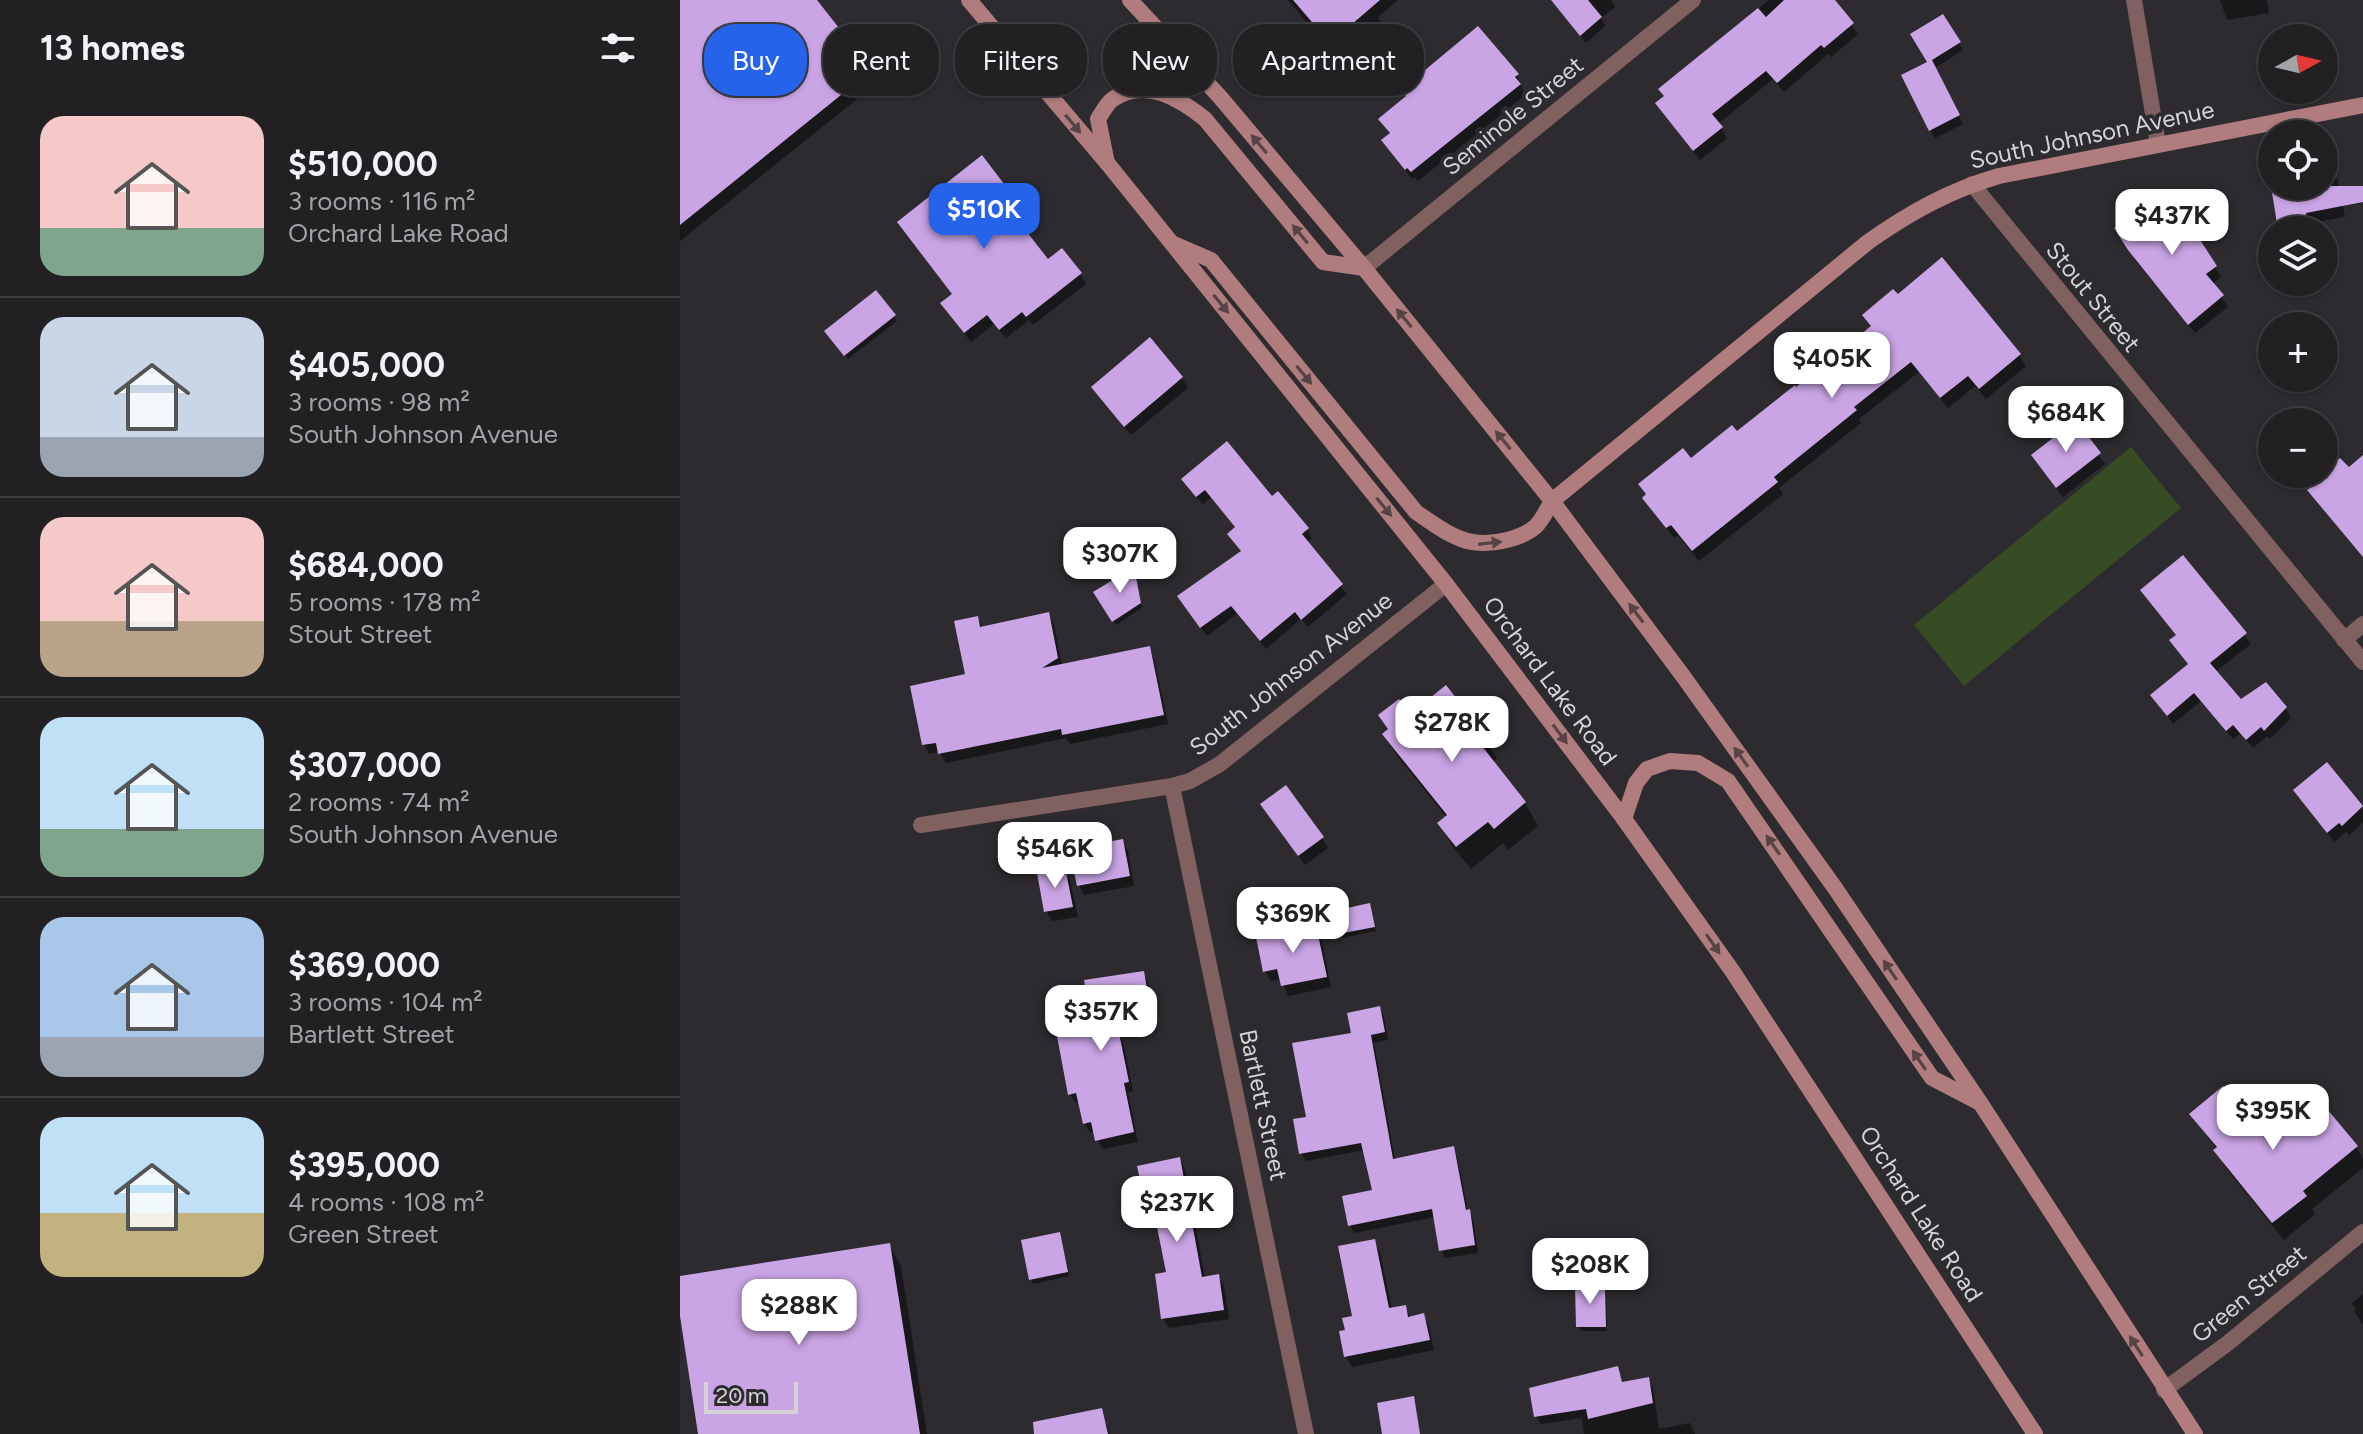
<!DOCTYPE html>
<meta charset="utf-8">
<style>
body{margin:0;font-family:Figtree,sans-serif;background:#2a282b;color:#f1f3f6;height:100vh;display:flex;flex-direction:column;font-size:30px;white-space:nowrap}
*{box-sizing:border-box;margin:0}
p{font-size:26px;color:#a2a3a6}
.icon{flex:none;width:44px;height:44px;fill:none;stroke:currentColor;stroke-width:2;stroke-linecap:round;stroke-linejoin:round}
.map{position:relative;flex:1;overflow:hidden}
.panel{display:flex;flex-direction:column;background:#222023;width:680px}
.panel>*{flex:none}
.hud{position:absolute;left:24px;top:24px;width:760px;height:72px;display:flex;gap:16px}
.needle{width:52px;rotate:82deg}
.controls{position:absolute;left:1578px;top:24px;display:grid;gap:16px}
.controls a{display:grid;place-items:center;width:80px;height:80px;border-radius:50%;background:#222023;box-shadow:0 2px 6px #0004,0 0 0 2px #3f3e41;font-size:40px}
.scale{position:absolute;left:24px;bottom:20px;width:94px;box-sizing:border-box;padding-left:8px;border:4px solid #d4d3d5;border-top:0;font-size:22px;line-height:28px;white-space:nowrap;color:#d4d3d5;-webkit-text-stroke:6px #2d2b2f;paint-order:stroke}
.price{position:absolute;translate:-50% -68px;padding:0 18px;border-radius:16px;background:#fff;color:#222;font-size:26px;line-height:52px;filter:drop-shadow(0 2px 4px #0008)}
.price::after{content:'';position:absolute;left:50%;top:48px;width:24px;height:18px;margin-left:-12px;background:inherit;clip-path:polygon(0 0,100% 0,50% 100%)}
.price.selected{background:#2563eb;color:#fff}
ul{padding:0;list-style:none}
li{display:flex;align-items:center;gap:24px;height:200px;padding:0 40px}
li+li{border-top:2px solid #3f3e41}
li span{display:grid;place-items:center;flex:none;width:224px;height:160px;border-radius:24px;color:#555}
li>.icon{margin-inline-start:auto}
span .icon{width:96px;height:96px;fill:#fffc;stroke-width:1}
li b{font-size:34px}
h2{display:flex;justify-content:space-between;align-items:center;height:96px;padding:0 40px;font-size:34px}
.tag{padding:0 28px;border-radius:32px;background:#222023;box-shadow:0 2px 6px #0004,0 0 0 2px #3f3e41;font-size:28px;line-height:72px}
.tag.selected{background:#2563eb;color:#fff}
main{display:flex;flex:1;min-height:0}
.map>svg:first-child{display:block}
.green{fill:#374b24}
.shadow{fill:#0007}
.building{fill:#caa5e5}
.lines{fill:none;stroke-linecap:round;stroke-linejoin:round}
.street{stroke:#816060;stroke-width:16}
.secondary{stroke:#b17c7d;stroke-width:16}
.oneway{fill:#554346}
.labels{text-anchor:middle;stroke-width:8;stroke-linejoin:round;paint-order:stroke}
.street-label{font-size:24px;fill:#d4d3d5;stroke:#2d2b2f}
</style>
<main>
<section class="panel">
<h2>13 homes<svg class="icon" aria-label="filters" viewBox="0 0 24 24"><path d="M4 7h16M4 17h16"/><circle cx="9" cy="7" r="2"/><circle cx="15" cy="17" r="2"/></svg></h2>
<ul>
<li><span style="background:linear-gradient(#f6c9c9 70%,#7fa58c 0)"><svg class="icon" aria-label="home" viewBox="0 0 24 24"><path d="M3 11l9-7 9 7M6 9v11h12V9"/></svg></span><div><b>$510,000</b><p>3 rooms · 116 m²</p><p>Orchard Lake Road</p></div></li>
<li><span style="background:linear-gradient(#c9d6e8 75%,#9aa5b1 0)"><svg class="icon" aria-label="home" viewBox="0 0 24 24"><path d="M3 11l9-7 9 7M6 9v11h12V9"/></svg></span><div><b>$405,000</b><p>3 rooms · 98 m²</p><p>South Johnson Avenue</p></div></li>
<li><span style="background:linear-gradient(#f6c9c9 65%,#b9a48a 0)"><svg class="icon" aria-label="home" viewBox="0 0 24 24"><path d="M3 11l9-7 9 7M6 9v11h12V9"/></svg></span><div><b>$684,000</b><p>5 rooms · 178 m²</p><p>Stout Street</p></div></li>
<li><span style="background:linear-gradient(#bfe0f5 70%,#7fa58c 0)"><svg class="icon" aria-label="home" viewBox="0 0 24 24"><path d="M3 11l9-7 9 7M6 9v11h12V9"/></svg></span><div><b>$307,000</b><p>2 rooms · 74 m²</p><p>South Johnson Avenue</p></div></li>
<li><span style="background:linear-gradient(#a9c7e8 75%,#9aa5b1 0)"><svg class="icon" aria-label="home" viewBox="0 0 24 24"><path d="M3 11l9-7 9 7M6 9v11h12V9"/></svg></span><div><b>$369,000</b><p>3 rooms · 104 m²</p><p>Bartlett Street</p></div></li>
<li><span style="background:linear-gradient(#bfe0f5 60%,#c2b280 0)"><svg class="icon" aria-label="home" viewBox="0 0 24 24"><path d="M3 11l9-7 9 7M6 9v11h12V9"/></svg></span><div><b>$395,000</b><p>4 rooms · 108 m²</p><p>Green Street</p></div></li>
</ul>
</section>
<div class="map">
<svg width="1683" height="1434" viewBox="0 0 1683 1434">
<rect width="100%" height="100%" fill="#2d2b2f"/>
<polygon class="green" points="1451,447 1501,508 1284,686 1234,625"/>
<g class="shadow">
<polygon points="0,0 134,0 197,83 0,241"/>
<polygon points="608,0 718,0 698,17 709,36 668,72"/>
<polygon points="871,0 931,0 935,7 921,18 925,26 906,43"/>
<polygon points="1089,0 1152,0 1178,34 1151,57 1148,54 1104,92 1093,79 1038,124 1047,138 1020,160 977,104 985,97 980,90"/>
<polygon points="1540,0 1587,0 1589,13 1547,20"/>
<polygon points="1263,16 1283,50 1255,68 1283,124 1255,138 1250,130 1250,63"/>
<polygon points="837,75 845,95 738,181 734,177 732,179 703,141 711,135 701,120"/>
<polygon points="1652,170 1658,180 1665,217 1630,223 1631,230 1601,230 1593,186 1644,186 1644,171"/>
<polygon points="332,198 338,208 330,214 367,262 400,274 406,284 353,325 349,320 326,338 314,324 291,342 269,314 274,295 219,223"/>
<polygon points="1437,229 1535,267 1541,277 1532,284 1548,307 1515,333 1456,261"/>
<polygon points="196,293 217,321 168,359 149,336"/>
<polygon points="1184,315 1339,355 1346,366 1306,399 1295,386 1268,408 1239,372 1179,419 1181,423 1099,488 1103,494 1019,561 998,535 994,538 964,498 1011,461 1057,433 1116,389 1192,328"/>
<polygon points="502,378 508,388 451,435 413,387"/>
<polygon points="1396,423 1425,464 1383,497 1359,465"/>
<polygon points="509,488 592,499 627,530 632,538 626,543 667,594 628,627 621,619 586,649 557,614 527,636 505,605 562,552 549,534 556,528 531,497 523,504"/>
<polygon points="1503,558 1571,644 1535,672 1560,702 1606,708 1611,718 1590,739 1587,736 1573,748 1560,733 1553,739 1521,701 1493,724 1473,696 1509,666 1491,641 1497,636 1468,600"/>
<polygon points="455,573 462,608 436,625 415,593"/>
<polygon points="368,615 374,624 382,666 469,648 474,658 488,724 390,744 386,738 266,763 259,752 249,754 244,745 287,676 297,618 303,628"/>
<polygon points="730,717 804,736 817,759 812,762 845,803 858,826 828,850 823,843 791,869 773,847 760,824 767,818 718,757 704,735"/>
<polygon points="1646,765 1683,809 1683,823 1669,835 1666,832 1654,842 1615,791"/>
<polygon points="588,814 642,838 648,848 625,865"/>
<polygon points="442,841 448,851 454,886 404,895 399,885"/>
<polygon points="384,870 390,880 398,917 372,921 366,911"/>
<polygon points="689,905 696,931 662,938 660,933"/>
<polygon points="635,927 641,937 651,987 608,996 601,979 591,981 585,971"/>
<polygon points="463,973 468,982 474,1017 439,1022 453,1091 448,1092 458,1142 422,1149 415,1131 410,1133 404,1123 400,1102 396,1103 390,1094 412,1016"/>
<polygon points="699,1009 704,1016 708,1040 694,1043 715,1160 772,1149 777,1156 788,1212 793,1219 798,1253 765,1258 761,1250 755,1217 674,1233 670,1225 694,1191 685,1150 626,1161 621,1153 628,1119 673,1034"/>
<polygon points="1512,1114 1591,1149 1676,1147 1683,1159 1683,1168 1632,1209 1635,1214 1604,1240 1546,1168 1537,1150"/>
<polygon points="499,1159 505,1169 525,1278 538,1276 544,1286 549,1319 489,1328 483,1318 489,1273 477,1217 473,1218 468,1208"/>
<polygon points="381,1238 389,1276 353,1284 351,1279"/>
<polygon points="694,1242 700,1252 712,1310 725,1307 731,1318 743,1316 749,1326 754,1350 672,1367 666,1357 661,1332 667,1331 674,1317"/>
<polygon points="209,1246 221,1266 247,1434 20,1434 0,1303 0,1278"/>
<polygon points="924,1287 926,1291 927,1331 901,1331 898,1326"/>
<polygon points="1683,1294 1683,1325 1674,1311 1676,1310 1672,1303"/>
<polygon points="937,1368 943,1383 968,1379 973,1388 979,1429 1010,1423 1015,1434 904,1434 902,1418 861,1424 856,1416"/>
<polygon points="421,1410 430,1434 375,1434"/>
</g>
<g class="building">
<polygon points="0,0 137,0 192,70 0,225"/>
<polygon points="613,0 700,0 650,43"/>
<polygon points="871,0 908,0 922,17 900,36"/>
<polygon points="1104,0 1155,0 1174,23 1144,48 1141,45 1097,83 1086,71 1032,114 1043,127 1013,151 975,103 984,96 978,89 1078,8 1086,17"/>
<polygon points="1263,14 1281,42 1252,60 1280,115 1249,131 1221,75 1247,62 1230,34"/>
<polygon points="798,26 839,74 835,77 841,84 731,172 727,168 725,170 701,140 710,133 698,119 726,96 721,90"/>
<polygon points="302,155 334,197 325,204 368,259 382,248 402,273 346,317 342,312 319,330 307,315 284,333 260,303 272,294 217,222"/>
<polygon points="1591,186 1683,186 1683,202 1626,213 1628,224 1598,230"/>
<polygon points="1489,192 1537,266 1526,274 1544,295 1508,325 1448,250 1434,228"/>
<polygon points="1262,257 1341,354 1299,389 1288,376 1260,398 1231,362 1174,407 1177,410 1094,477 1098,482 1012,551 991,525 986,528 962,498 966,494 958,484 1003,448 1011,458 1052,425 1057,431 1115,385 1116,387 1191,326 1182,315 1213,289 1218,294"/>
<polygon points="196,290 216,315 164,356 144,331"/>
<polygon points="470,337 503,377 444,427 411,387"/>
<polygon points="1396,420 1421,453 1376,488 1351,455"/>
<polygon points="547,441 592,496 598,491 629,528 622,534 663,584 621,620 615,612 580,641 551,606 520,628 497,596 561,551 547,534 555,527 525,490 516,497 501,479"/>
<polygon points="1683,455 1683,557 1627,490 1636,484 1633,480 1644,474 1644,471 1660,458 1669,467"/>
<polygon points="1503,555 1567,633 1530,663 1561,699 1586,682 1607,707 1584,731 1581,727 1566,740 1553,725 1546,731 1514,693 1487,716 1470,695 1508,664 1489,640 1496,635 1460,590"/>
<polygon points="454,567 461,603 432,622 413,592"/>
<polygon points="369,612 378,658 362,668 470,646 484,715 382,735 381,729 258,754 256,743 242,745 230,686 285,674 274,621 298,616 300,627"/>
<polygon points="766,685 805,735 798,741 846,802 814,829 808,822 776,847 757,823 767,815 702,734 708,729 698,715 719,699 730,714"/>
<polygon points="1647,762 1683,806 1662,826 1659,823 1647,833 1613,790"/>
<polygon points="606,785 644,837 618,856 580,804"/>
<polygon points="443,839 450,876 397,886 389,849"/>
<polygon points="385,867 393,907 364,912 357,873"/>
<polygon points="690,903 695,927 658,934 653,911"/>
<polygon points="636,925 647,977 601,986 597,969 583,972 576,937"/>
<polygon points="464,971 470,1007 435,1013 449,1082 444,1083 454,1132 415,1141 411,1122 403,1124 396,1093 388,1095 374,1020 410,1015 404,980"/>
<polygon points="700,1006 705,1032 691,1035 713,1159 774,1146 786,1210 790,1209 795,1245 759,1251 752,1209 668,1226 662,1196 692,1190 681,1143 619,1154 613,1119 626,1117 612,1043 671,1033 667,1013"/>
<polygon points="1543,1086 1591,1146 1642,1103 1678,1146 1623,1191 1627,1196 1592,1223 1533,1150 1537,1147 1509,1114"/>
<polygon points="500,1157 522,1277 539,1274 544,1310 481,1319 475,1274 486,1272 473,1207 466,1209 457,1166"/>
<polygon points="380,1232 388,1272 349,1280 341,1240"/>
<polygon points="695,1239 709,1308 726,1305 728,1317 744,1313 750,1340 664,1357 659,1331 665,1330 662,1318 672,1316 658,1246"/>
<polygon points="210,1243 240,1434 18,1434 0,1316 0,1276"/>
<polygon points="895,1285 925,1285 926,1327 896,1327"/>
<polygon points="938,1366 942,1382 969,1377 973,1403 908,1419 906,1409 854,1417 849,1388"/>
<polygon points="734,1396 740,1434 702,1434 697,1403"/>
<polygon points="422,1408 428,1434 354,1434 353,1422"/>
</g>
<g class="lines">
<g class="street">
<polyline points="1454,0 1478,144"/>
<polyline points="1292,184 1683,662"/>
<polyline points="684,268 1013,0"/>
<polyline points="1664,640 1683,624"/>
<polyline points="492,786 626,1434"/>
<polyline points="241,825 492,786 510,781 540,764 766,584"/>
<polyline points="1484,1390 1548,1343 1683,1232"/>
</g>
<g class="secondary">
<polyline points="289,0 428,164 766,584 944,819 1053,972 1355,1434"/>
<polyline points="450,0 540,97 684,268 872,501 1003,676 1155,888 1301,1104 1515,1434"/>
<path d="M427,163L418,119C422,113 427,103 433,99C465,77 500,99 525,119L643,262L684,268"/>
<path d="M494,244L531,260L736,512C768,534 787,550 827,540C835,538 848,533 855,527C862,521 867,509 872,501L1188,242C1229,213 1270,190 1319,176L1683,105"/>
<polyline points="944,819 956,783 967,769 990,761 1018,763 1048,781 1252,1078 1300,1103"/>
</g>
</g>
<defs><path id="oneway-solid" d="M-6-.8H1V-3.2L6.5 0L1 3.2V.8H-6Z" transform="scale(2)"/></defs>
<g class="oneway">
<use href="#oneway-solid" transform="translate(393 124) rotate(50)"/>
<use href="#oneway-solid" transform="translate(579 144) rotate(-130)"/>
<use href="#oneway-solid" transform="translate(620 234) rotate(-130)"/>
<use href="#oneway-solid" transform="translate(541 304) rotate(51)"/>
<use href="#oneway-solid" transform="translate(724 318) rotate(-129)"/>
<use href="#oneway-solid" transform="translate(624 375) rotate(51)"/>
<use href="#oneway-solid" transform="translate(823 440) rotate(-129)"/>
<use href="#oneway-solid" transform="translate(704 507) rotate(51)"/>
<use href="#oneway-solid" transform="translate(810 543) rotate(-7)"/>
<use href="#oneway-solid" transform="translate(956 613) rotate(-127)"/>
<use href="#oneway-solid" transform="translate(880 734) rotate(53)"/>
<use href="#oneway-solid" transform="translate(1061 757) rotate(-126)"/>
<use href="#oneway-solid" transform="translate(1093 845) rotate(-125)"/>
<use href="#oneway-solid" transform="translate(1033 944) rotate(55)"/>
<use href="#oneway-solid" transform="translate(1210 970) rotate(-124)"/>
<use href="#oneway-solid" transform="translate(1239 1060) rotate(-124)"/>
<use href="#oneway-solid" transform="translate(1456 1346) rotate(-123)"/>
</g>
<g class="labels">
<g class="street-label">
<text transform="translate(833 116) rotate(-39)" y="8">Seminole Street</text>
<text transform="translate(1412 135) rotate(-12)" y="8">South Johnson Avenue</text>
<text transform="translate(1413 297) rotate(51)" y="8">Stout Street</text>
<text transform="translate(611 674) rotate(-38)" y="8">South Johnson Avenue</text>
<text transform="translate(870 681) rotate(53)" y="8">Orchard Lake Road</text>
<text transform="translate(583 1105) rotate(78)" y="8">Bartlett Street</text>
<text transform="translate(1241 1214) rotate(57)" y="8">Orchard Lake Road</text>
<text transform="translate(1569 1294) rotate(-39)" y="8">Green Street</text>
</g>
</g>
</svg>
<div class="controls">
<a><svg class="needle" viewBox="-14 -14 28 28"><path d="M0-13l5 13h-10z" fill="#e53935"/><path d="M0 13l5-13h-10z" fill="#a2a3a6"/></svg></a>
<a><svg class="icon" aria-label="locate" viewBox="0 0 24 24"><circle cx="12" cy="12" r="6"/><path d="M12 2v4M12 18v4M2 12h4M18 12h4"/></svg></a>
<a><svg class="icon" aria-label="layers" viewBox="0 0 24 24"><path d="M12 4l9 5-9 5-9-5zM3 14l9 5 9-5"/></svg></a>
<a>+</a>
<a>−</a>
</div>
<div class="scale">20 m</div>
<b class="price selected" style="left:304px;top:251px">$510K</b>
<b class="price" style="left:1492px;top:257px">$437K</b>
<b class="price" style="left:1152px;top:400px">$405K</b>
<b class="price" style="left:1386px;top:454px">$684K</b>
<b class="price" style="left:440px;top:595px">$307K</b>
<b class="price" style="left:772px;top:764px">$278K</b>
<b class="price" style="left:375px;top:890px">$546K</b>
<b class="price" style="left:613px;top:955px">$369K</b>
<b class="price" style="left:421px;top:1053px">$357K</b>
<b class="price" style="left:1593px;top:1152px">$395K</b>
<b class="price" style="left:497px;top:1244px">$237K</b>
<b class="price" style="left:910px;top:1306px">$208K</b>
<b class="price" style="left:119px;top:1347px">$288K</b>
<div class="hud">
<a class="tag selected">Buy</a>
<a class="tag">Rent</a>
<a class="tag">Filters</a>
<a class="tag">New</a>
<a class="tag">Apartment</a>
</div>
</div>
</main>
